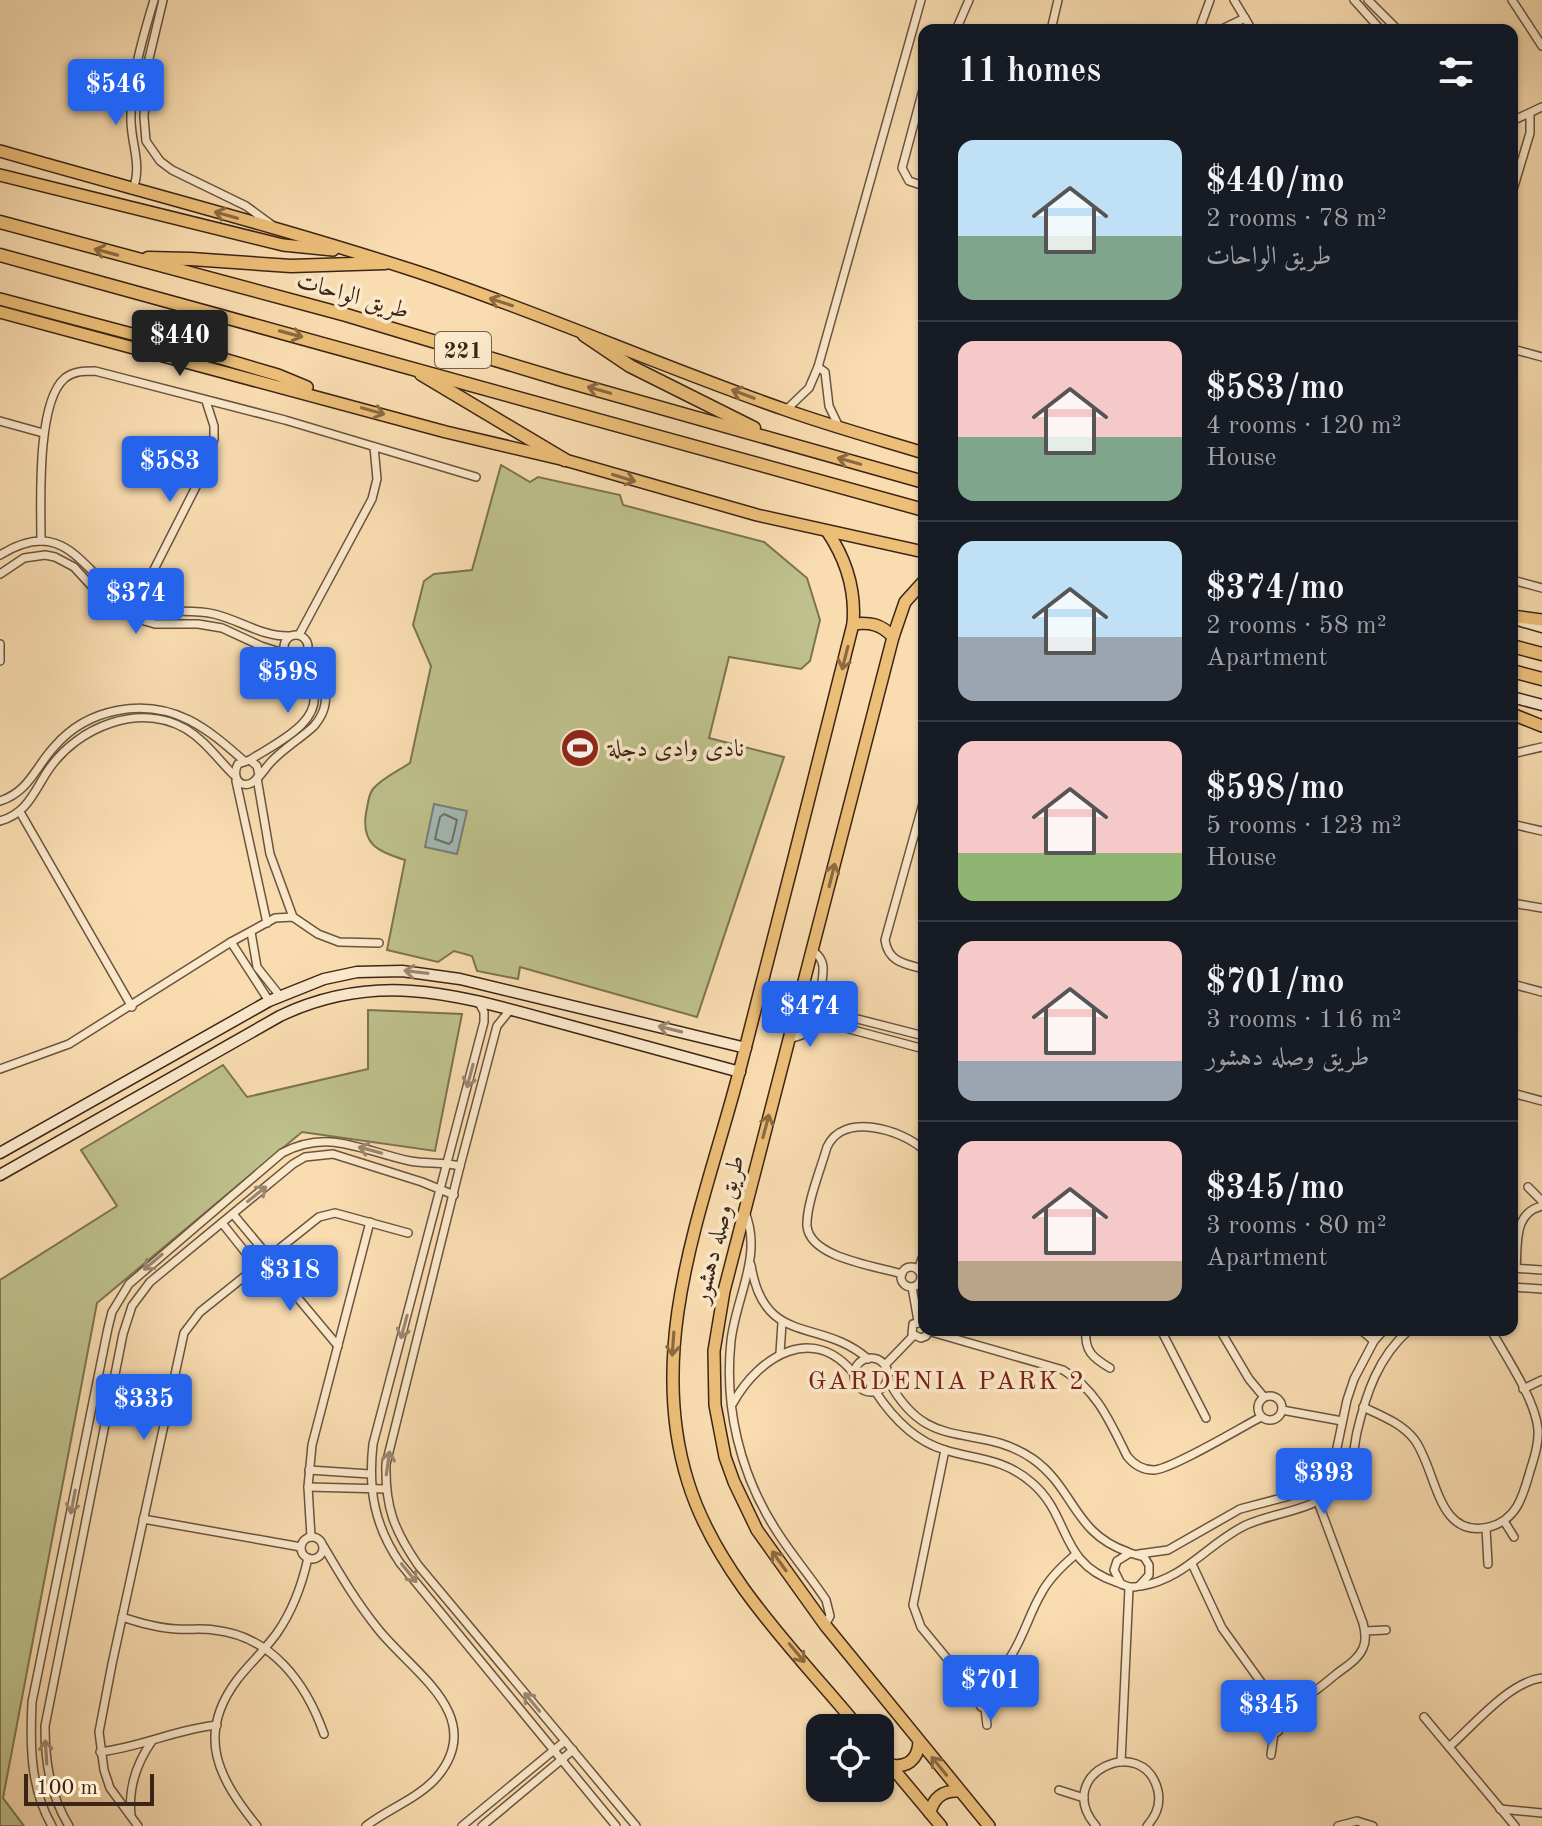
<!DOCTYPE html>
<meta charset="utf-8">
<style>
body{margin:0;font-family:"Old Standard TT",Amiri,serif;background:#20242c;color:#f1f3f6;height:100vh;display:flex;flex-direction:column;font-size:30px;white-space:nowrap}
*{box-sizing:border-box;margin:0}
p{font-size:26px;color:#9ea1a6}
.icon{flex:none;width:44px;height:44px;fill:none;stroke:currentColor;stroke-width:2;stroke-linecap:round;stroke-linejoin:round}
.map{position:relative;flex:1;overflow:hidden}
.sheet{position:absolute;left:918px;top:24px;width:600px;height:1312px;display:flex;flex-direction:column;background:#171b24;border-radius:16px;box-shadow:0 2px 6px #0004}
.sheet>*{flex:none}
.buttons{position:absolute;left:806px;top:1714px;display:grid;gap:16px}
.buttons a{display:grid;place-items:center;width:88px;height:88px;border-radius:16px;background:#171b24;box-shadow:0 2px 6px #0004;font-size:40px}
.scale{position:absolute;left:24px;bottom:20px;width:130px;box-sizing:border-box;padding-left:8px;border:4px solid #3c2516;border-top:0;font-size:22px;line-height:28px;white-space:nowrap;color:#3c2516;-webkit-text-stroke:6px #fbe9cc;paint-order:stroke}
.price{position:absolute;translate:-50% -68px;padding:0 18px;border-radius:8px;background:#2563eb;color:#fff;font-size:26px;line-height:52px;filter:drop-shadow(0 2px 4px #0008)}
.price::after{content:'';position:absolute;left:50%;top:48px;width:24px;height:18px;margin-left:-12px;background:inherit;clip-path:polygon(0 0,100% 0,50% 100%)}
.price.selected{background:#222;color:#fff}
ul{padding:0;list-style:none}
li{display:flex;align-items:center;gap:24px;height:200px;padding:0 40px}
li+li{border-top:2px solid #363941}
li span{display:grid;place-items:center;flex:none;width:224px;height:160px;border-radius:16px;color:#555}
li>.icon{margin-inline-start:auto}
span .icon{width:96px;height:96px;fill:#fffc;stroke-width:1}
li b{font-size:34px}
h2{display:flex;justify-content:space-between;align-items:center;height:96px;padding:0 40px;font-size:34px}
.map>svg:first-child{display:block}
.green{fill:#bec18c;stroke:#7d7351;stroke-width:2}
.water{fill:#a1bab6;stroke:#797e76;stroke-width:2}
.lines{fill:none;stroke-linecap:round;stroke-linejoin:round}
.shore{stroke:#6e7066;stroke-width:2}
.street-casing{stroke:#6b533d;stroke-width:10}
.secondary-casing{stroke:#3c2516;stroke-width:13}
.primary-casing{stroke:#3c2516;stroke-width:14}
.highway-casing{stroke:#3c2516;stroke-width:15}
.street{stroke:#fbe9cc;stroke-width:7}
.secondary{stroke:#fbe9cc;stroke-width:10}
.primary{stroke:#ecbe78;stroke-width:11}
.highway{stroke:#ecbe78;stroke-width:12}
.oneway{stroke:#8b6a42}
.oneway2{stroke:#9c8771}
.labels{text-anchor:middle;stroke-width:7;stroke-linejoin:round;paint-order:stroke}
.shield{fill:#fbe9cc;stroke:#75604d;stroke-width:2}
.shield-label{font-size:22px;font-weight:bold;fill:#3c2516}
.street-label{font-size:24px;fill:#3c2516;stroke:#fbe9cc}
.poi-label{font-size:24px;fill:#3c2516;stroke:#fbe9cc;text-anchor:start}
.neighbourhood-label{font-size:26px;letter-spacing:2px;fill:#7a1f14;stroke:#fbe9cc}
</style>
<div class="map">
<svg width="1542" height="1826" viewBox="0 0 1542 1826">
<rect width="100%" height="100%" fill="#f9ddb1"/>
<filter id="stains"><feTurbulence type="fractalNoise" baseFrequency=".0025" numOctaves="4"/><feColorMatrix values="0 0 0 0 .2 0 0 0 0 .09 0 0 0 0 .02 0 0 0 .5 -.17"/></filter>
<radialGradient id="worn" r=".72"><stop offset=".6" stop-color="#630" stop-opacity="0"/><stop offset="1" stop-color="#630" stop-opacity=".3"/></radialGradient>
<g class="green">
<path d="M501,465L530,482L538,477L620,495L623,505L764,542L807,578L820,620L810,661L801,669L729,657L709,738L784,757L697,1017L520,967L518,979L477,971L472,956L454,951L438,962L387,950L405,860C379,852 361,845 366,813C368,805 368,795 373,789C382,778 398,771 410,763L431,666L413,625L424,581L434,574L472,570Z"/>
<polygon points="368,1010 462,1014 435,1151 302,1132 97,1303 3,1798 24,1826 0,1826 0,1280 117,1206 81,1150 223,1065 247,1097 368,1069"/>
</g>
<polygon class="water" points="434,804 467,811 457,854 425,847"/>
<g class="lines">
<polygon class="shore" points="444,814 457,820 452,841 449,844 435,839 440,817"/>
<defs>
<g id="street">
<polyline points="163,0 147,67 144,117 146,141 160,161 172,170 246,206 272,225"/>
<polyline points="1234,0 1252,30"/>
<polyline points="1354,0 1381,30"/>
<polyline points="1368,0 1398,30"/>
<polyline points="1512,0 1542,46"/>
<polyline points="956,30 969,0"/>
<polyline points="1051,30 1058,0"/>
<polyline points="1199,30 1210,0"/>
<polyline points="1220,30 1245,18"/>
<polyline points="924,86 902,168 909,181 924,186"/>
<polyline points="1512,121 1542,107"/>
<path d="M133,189C142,165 132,147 131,122C130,80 142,40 154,0"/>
<polyline points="1512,193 1530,133 1530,113"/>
<polyline points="1512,349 1542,357"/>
<polyline points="818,367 825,372 829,406 839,427"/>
<polyline points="786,410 809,388 818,367 921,0"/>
<polyline points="0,421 43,433"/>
<path d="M41,541C41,505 36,402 65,378C74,371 84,371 95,371L285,420L476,477"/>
<path d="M0,555C72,511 84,583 135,604C161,616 188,608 214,614C240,620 262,637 290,636"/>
<polyline points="0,574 24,558 45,555 55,557 74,567 107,603 134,618 155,624 198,624 222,628 261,646 286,654"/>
<polyline points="1512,580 1542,588"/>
<polyline points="136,605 205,469 214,439 214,426 206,401"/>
<circle cx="296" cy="647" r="12"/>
<polyline points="299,635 372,499 377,479 374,447"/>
<polyline points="0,644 0,661"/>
<polyline points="1512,754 1542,747"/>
<path d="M250,760C274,744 326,722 312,686C309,676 301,667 295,659"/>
<path d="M259,775L257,766L250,760L238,764C233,773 236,787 249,784C257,782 265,768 271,762C284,748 300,739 314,726C319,720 324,712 325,704C328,686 315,667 307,651"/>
<polyline points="257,778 270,854 293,917"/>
<polyline points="236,781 267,923"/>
<path d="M924,800L885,940C888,962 905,964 924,969"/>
<path d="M0,801C30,791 35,767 55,746C88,708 144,698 189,720C209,730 227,746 243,760"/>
<polyline points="20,812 132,1007"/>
<path d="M0,821C28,813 34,791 49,769C78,727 139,702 186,729C206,741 219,761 235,776"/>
<polyline points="1512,824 1542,831"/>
<polyline points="1512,903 1542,908"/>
<polyline points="251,932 257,967 280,996"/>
<polyline points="231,942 269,1001"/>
<path d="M813,951C837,968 808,990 830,1012L924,1036"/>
<polyline points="1512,984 1542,992"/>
<path d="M478,1001L484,1012V1022L373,1444C368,1489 374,1525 400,1563L616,1826"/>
<path d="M510,1010L497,1026L460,1166L386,1464C385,1507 394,1530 418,1565L636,1826"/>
<path d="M789,1038C804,1038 813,1025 827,1023L924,1049"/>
<polyline points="0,1069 69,1044 231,942 275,918 293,917 318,934 339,942 379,943"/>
<polyline points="1512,1093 1542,1101"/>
<polyline points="1528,1187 1542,1201"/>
<path d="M744,1210C764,1254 736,1296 731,1341C724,1407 740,1474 776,1530C791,1554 810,1576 826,1600L830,1616L825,1625"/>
<polyline points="233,1214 269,1257"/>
<polyline points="222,1223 257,1267"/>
<polyline points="266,1260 338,1346"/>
<path d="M751,1265C764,1348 821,1317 868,1359"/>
<circle cx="911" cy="1277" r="10"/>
<polyline points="1512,1268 1542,1270"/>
<path d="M1516,1268C1518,1244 1513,1213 1542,1206"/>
<polyline points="918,1270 924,1253"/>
<path d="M902,1274C876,1266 810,1258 807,1226C806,1205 821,1168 827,1147C843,1112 901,1129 924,1150"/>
<polyline points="912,1287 918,1321"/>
<polyline points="1512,1287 1542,1289"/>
<polyline points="924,1322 913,1324 912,1334 921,1338 926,1336 929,1330"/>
<path d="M1086,1330C1084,1351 1093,1358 1110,1368"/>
<polyline points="1161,1330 1206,1418"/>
<polyline points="1220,1330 1249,1379 1264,1397"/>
<polyline points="1361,1330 1374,1341"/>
<path d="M928,1331L1063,1370C1097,1390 1110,1422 1127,1456C1134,1465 1142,1470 1154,1470C1172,1469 1240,1428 1261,1417"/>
<polyline points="1034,1331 1034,1330"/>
<polyline points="780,1353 782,1323"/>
<circle cx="871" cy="1375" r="17"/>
<polyline points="885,1365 913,1336"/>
<path d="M888,1380C929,1457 976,1420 1033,1459C1075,1489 1073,1533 1128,1552"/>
<polyline points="1523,1389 1542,1380"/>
<path d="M875,1391C892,1417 914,1441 945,1450C977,1460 1003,1458 1031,1482C1071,1515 1058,1563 1116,1582C1125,1585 1129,1589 1139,1586L1149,1575V1565L1144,1557L1130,1553L1117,1561L1114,1570L1121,1584"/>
<circle cx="1270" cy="1408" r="12"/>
<path d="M733,1403C759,1356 814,1322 855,1375"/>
<path d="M1363,1407C1382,1416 1401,1423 1414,1439C1437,1469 1436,1540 1489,1527C1517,1520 1523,1496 1530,1471C1534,1458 1539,1444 1538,1429C1535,1399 1506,1357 1491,1330"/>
<polyline points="1282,1410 1342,1421"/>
<path d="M945,1450L913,1605L921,1627L954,1667L970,1679L981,1680C1016,1671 1024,1622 1041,1594C1049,1578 1062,1566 1075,1555"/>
<polyline points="309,1470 370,1474"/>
<polyline points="308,1487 385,1489"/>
<polyline points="143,1519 301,1547"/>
<polyline points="1504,1521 1514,1537"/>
<polyline points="1486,1528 1488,1564"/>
<circle cx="312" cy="1548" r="11"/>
<polyline points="311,1537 308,1487 312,1445 370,1222"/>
<path d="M324,1547C341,1576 357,1603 378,1629C412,1672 488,1716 437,1777C419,1798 388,1809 366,1826"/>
<polyline points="1139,1554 1168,1550 1240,1509 1289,1496 1316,1484 1334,1462 1347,1400 1354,1379 1374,1341 1384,1330"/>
<path d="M1192,1564L1222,1628L1263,1685C1291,1713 1311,1695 1335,1675C1345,1667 1358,1660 1363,1648C1367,1640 1365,1631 1363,1623L1318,1502"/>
<path d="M1141,1586C1185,1579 1208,1543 1246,1525C1282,1509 1325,1512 1346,1474C1354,1461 1354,1446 1357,1432C1366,1394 1378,1357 1409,1330"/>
<path d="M122,1617C140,1623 157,1628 176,1629C189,1630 201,1628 214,1630C272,1636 306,1683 324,1734"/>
<polyline points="1365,1631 1386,1630"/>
<polyline points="981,1680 983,1696 979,1703 981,1707 987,1708 990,1700 983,1696"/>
<polyline points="985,1709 987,1725"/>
<polyline points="1424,1717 1515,1826"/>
<circle cx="1274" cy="1727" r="6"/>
<polyline points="1277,1722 1281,1698"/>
<path d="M1449,1747C1474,1725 1509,1682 1542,1678"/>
<path d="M100,1752C141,1747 177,1729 217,1725"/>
<polyline points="1271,1755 1274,1733"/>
<polyline points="1121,1762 1129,1588"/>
<polyline points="1059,1790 1084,1798"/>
<polyline points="1500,1809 1542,1813"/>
<path d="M131,1816C128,1788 136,1764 152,1741"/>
<path d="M52,1826C30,1788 30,1745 32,1702L108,1328L112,1312L129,1284L282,1153C329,1128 362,1151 410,1161C426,1164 443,1162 460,1166"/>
<path d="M69,1826C50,1795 45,1762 45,1726L123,1334L132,1306L150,1282L293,1164L305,1157L333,1154L422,1182L454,1195"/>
<polyline points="138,1826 110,1788 104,1770 99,1732 112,1664 184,1333 200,1312 319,1217 335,1213 408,1233"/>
<path d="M257,1826C219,1779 195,1736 237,1680C249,1664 265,1650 277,1633C293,1610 302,1585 308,1558"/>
<polyline points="462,1826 565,1741"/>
<polyline points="482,1826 573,1750"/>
<path d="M1096,1826C1051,1774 1144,1731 1158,1791C1161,1805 1156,1816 1147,1826"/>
<polyline points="1338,1826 1357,1821 1373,1826"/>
</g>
<g id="secondary">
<polyline points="1521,621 1542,627"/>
<polyline points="1512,697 1542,705"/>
<polyline points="0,1153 269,1001 324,979 357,972 402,971 460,979 746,1048"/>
<path d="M0,1175L280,1016C381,968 463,997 564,1024C622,1040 681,1056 740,1072"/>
</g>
<g id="primary">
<path d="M0,151C139,191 280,227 418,272C542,313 662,367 786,410C831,426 878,439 924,453"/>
<polyline points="0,175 283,245 333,250"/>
<polyline points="0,299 200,352 278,375 307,387"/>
<polyline points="0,312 446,432 565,460 757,515 924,552"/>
<path d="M827,531C846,559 856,589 853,624C817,768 780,913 743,1057C709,1194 643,1339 688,1482C717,1576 798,1654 859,1728"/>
<polyline points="924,581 905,602 893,637 724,1291 714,1351 715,1405 725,1457 734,1482 757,1530 825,1625 989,1826"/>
<polyline points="1512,616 1542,620"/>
<path d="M853,624C870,622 881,624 893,637"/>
<polyline points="1512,714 1542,726"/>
<polyline points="880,1753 941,1826"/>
<path d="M890,1765C907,1768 918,1760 919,1742"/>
<path d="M930,1813C933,1798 943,1790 959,1791"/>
</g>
<g id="highway">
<polyline points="0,222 346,315 562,380 924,482"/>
<polyline points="0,255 924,510"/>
<polyline points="148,258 191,259 291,266 385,263"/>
<polyline points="584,335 630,366 754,428"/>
<polyline points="421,374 565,460"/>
<polyline points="1512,646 1542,654"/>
<polyline points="1512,671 1542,679"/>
</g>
</defs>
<use href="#street" class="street-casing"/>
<use href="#secondary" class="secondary-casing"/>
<use href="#primary" class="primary-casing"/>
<use href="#highway" class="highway-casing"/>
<use href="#street" class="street"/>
<use href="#secondary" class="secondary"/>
<use href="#primary" class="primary"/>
<use href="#highway" class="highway"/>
</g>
<defs><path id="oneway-shaft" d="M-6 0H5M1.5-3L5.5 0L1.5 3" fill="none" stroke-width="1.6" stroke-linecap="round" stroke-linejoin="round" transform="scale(2)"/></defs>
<g class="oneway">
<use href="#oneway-shaft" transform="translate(226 215) rotate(-164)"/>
<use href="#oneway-shaft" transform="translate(106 252) rotate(-165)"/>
<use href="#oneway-shaft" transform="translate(501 302) rotate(-162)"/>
<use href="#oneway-shaft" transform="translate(291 334) rotate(15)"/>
<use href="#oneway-shaft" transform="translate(599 390) rotate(-164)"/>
<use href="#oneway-shaft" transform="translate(743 394) rotate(-159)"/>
<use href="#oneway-shaft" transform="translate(373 411) rotate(16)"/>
<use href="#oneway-shaft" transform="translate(849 461) rotate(-164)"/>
<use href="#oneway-shaft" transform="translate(624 478) rotate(17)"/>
<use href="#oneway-shaft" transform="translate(845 658) rotate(104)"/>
<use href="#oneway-shaft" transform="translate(832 875) rotate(-76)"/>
<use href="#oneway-shaft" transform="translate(766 1126) rotate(-75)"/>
<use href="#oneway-shaft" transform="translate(673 1344) rotate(94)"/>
<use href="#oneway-shaft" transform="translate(779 1561) rotate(-126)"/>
<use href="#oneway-shaft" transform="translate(797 1653) rotate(50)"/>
<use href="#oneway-shaft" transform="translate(939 1766) rotate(-129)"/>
</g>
<g class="oneway2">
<use href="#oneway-shaft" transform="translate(416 972) rotate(-173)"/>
<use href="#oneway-shaft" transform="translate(670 1029) rotate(-166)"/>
<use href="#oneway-shaft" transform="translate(470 1076) rotate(105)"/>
<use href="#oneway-shaft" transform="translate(370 1150) rotate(-165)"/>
<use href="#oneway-shaft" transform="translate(257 1194) rotate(-39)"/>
<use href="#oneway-shaft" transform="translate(153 1262) rotate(140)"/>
<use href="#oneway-shaft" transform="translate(404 1327) rotate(105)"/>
<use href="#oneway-shaft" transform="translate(388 1463) rotate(-82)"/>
<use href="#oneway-shaft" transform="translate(73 1502) rotate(101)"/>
<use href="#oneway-shaft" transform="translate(409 1573) rotate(51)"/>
<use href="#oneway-shaft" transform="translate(532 1702) rotate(-130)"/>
<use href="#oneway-shaft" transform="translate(46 1752) rotate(-94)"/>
</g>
<defs>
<symbol id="stadium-disc" viewBox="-11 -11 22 22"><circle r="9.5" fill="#8f2418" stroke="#fbe9cc"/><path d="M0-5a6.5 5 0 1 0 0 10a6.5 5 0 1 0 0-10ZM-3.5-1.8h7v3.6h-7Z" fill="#fff"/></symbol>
</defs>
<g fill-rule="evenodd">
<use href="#stadium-disc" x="558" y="726" width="44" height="44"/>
</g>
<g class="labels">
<rect class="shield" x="435" y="332" width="56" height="36" rx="6"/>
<g class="shield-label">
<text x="463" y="358">221</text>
</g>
<g class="street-label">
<text transform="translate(353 295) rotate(16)" y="8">طريق الواحات</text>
<text transform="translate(718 1229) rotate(-76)" y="8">طريق وصله دهشور</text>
</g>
<g class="poi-label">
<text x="608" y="756">نادى وادى دجلة</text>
</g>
<g class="neighbourhood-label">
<text x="947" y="1389">GARDENIA PARK 2</text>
</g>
</g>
<rect width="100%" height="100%" filter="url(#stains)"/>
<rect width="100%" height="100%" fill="url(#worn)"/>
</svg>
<div class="buttons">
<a><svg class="icon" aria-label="locate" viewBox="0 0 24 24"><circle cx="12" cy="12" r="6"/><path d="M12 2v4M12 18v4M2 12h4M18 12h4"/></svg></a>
</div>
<div class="scale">100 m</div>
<b class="price" style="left:116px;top:127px">$546</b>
<b class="price selected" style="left:180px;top:378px">$440</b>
<b class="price" style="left:170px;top:504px">$583</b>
<b class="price" style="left:136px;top:636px">$374</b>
<b class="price" style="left:288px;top:715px">$598</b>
<b class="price" style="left:810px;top:1049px">$474</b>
<b class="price" style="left:290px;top:1313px">$318</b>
<b class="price" style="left:144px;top:1442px">$335</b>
<b class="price" style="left:1324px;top:1516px">$393</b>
<b class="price" style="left:991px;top:1723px">$701</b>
<b class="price" style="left:1269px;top:1748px">$345</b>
<section class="sheet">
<h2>11 homes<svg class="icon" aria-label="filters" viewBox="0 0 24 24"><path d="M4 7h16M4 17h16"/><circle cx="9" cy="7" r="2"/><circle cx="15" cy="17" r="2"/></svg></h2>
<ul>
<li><span style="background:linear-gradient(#bfe0f5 60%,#7fa58c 0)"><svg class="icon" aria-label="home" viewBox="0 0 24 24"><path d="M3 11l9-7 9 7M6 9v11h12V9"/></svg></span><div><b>$440/mo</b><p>2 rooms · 78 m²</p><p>طريق الواحات</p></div></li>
<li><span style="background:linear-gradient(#f6c9c9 60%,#7fa58c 0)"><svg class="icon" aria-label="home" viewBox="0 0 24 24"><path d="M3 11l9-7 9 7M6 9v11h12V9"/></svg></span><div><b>$583/mo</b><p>4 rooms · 120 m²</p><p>House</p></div></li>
<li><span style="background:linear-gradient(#bfe0f5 60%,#9aa5b1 0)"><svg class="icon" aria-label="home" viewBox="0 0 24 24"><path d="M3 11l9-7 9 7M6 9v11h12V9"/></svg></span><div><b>$374/mo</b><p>2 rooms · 58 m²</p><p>Apartment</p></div></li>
<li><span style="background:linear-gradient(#f6c9c9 70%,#8fb573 0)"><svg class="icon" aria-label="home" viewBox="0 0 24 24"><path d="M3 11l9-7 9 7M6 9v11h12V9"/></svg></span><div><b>$598/mo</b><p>5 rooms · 123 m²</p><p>House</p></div></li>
<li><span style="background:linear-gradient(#f6c9c9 75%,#9aa5b1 0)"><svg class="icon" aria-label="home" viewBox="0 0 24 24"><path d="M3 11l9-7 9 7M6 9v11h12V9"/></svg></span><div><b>$701/mo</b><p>3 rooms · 116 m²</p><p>طريق وصله دهشور</p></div></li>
<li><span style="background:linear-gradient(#f6c9c9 75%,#b9a48a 0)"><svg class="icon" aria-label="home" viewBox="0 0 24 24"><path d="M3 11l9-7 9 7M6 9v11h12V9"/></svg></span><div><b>$345/mo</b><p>3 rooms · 80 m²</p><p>Apartment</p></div></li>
</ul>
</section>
</div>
